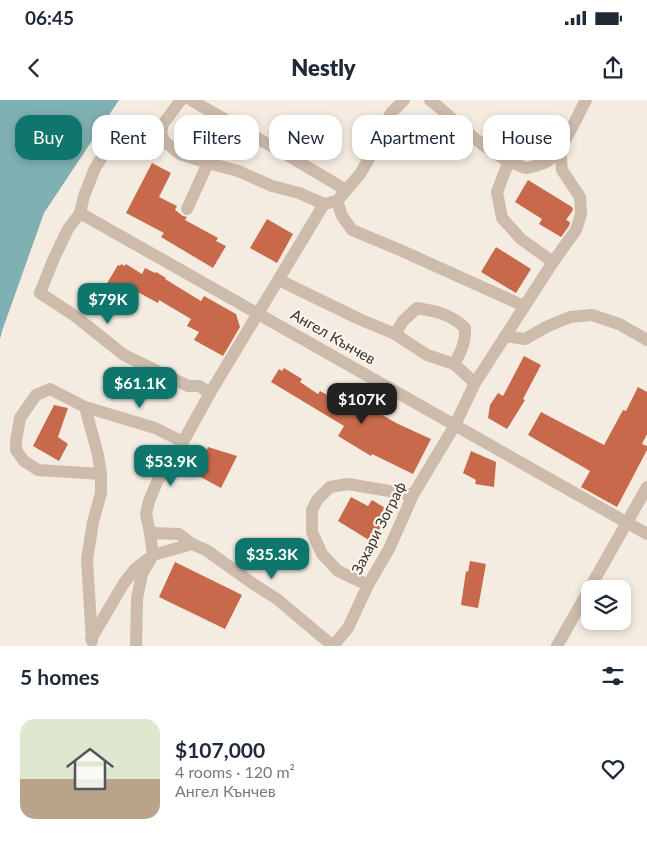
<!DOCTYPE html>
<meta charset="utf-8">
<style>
body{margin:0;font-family:Lato,sans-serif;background:#f6f6f7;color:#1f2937;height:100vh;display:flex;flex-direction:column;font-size:19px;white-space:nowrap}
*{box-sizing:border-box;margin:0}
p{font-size:16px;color:#747a83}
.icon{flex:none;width:28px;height:28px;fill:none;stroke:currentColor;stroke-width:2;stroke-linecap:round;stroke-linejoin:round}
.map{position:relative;height:546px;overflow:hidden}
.panel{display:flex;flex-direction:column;background:#fff;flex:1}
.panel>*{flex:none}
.top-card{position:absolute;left:15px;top:15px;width:618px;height:45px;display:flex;gap:10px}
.buttons{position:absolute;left:581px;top:480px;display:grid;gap:10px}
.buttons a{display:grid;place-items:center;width:50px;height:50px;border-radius:10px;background:#fff;box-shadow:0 2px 8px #0003;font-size:25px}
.price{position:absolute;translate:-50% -42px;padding:0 11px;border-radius:10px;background:#0f766e;color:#fff;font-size:16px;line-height:32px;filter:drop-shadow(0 1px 2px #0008)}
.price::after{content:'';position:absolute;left:50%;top:30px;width:15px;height:11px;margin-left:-8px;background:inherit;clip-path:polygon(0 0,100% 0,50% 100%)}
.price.current{background:#222;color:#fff}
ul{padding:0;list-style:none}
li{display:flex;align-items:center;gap:15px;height:125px;padding:0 20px}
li+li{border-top:1px solid #e0e1e3}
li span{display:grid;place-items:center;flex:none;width:140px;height:100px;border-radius:15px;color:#555}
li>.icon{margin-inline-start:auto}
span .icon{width:60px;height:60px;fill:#fffc;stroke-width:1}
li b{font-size:21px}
h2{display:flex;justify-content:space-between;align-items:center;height:60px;padding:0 20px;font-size:21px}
.tag{padding:0 18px;border-radius:15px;background:#fff;box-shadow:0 2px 8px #0003;font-size:18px;line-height:45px}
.tag.current{background:#0f766e;color:#fff}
.status{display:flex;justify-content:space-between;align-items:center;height:35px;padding:0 25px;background:#fff;direction:ltr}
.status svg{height:14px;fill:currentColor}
header{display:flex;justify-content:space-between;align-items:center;height:65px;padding:0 20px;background:#fff;font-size:22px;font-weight:800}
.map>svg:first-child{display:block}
.water{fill:#7fb0b2}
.building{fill:#c8694b}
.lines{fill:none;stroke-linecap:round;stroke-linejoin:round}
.minor{stroke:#cdbbac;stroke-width:12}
.labels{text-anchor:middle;stroke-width:4.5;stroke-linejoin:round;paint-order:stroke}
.street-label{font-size:15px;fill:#3b302b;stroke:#fbf5ee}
</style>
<div class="status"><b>06:45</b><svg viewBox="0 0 49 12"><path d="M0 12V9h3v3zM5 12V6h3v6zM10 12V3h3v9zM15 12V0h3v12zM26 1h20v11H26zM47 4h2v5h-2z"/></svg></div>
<header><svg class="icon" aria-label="back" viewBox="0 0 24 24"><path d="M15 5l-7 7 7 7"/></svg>Nestly<svg class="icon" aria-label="share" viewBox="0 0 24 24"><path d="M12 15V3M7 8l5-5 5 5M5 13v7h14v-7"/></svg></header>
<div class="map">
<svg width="647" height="546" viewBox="0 0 647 546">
<rect width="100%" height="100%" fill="#f4ebe1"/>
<polygon class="water" points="0,0 119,0 44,113 2,231 0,239"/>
<g class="building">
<polygon points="152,63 171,73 159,97 177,106 175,110 183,116 187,117 185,120 218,138 216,141 226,146 213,168 161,137 164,133 126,113"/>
<polygon points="528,80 572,107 573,110 566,120 570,122 569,126 561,137 539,124 542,119 515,102"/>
<polygon points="267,119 293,134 277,163 250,148"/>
<polygon points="496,147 531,169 516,193 481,172"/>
<polygon points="121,164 125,166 126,164 142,174 145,168 155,173 156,172 166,178 165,179 201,201 204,196 236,214 240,227 223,256 194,240 199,232 187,226 191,219 159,200 158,203 134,190 128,200 114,191 112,194 103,190 118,165 120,166"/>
<polygon points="524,256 541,265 523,299 525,300 507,329 488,318 490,305 498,293 503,296"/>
<polygon points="284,268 302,279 300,282 318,294 320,291 331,297 333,294 355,307 359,301 396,323 431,339 413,374 372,354 371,356 338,336 344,326 271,282 279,269 282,271"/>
<polygon points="638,287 647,292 647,334 642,344 647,346 647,350 617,407 581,387 590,371 528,335 541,312 604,345 623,310 626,311"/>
<polygon points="54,305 68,308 58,337 68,344 59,361 33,346"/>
<polygon points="208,347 237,356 221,388 195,374"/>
<polygon points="471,351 496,362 494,387 475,384 476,380 463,373"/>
<polygon points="351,397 368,406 372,400 390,411 372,442 338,421"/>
<polygon points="470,461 486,464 478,508 461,505 466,471 468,472"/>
<polygon points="175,462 242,495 225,529 159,497"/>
</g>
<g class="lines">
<g class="minor">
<polyline points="181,0 163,24 161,33 165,42 180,54 208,63 238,71 272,86 299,93 324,104"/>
<polyline points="191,0 294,59 346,90"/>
<path d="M430,0C458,22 482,50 515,64C518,65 523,68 526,68C530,68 545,63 548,61C564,49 576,18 586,0"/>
<polyline points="161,33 129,37 108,48 95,68 84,96 80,113 68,129 54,158 40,193 75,216 124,255 188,286 199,286 210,293"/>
<polyline points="509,61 497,92 502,118 521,139 553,162"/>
<polyline points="337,101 342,116 352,130 400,150 524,206"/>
<polyline points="187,109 208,63"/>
<polyline points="80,113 647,434"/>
<polyline points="279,180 359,219 395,234 427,255 454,264 475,283"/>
<path d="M395,234L403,221L417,208C435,211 451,214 465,228C466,242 461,252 454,264"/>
<polyline points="505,236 525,239 546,227 570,217 592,215 619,224 647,240"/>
<polyline points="85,307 98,355 101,374 101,393 93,422 87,460 92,541"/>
<polyline points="101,374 38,370 24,361 16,350 16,341 20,318 36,295 50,289 85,307 155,328 183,342"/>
<polyline points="150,433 179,434 192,444 206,450 255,485 277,499 333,546"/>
<polyline points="368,485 338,471 322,454 312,432 312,410 317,400 330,387 348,384 413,395"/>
<polyline points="91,539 124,483 135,469 153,455 150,433 146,414 149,401 157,382 183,342 210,293 324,104 337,101 360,74 371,55 380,33 391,13 404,0"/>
<polyline points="136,546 137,499 142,474 153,455 192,444"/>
<polyline points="333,546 348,528 368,485 389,449 413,395 455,325 475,283 553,162 576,130 581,114 580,97 562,70 560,48"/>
<polyline points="557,546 647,387"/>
</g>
</g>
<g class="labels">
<g class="street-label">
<text transform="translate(333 237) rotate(30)" y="5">Ангел Кънчев</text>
<text transform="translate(379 428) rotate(-63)" y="5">Захари Зограф</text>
</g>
</g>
</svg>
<div class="buttons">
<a><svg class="icon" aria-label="layers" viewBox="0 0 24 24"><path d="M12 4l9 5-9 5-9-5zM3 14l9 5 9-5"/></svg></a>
</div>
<b class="price" style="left:108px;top:225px">$79K</b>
<b class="price" style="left:140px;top:309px">$61.1K</b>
<b class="price current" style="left:362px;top:325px">$107K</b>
<b class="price" style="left:171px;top:387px">$53.9K</b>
<b class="price" style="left:272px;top:480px">$35.3K</b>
<div class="top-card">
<a class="tag current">Buy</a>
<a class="tag">Rent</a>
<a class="tag">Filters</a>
<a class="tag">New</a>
<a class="tag">Apartment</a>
<a class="tag">House</a>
</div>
</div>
<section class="panel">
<h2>5 homes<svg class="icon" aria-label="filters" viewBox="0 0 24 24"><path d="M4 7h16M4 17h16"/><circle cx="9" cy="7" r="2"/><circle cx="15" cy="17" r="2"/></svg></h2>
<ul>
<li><span style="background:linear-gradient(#dfe7d0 60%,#b9a48a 0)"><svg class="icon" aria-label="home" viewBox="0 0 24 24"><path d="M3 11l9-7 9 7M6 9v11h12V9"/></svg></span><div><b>$107,000</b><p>4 rooms · 120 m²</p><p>Ангел Кънчев</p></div><svg class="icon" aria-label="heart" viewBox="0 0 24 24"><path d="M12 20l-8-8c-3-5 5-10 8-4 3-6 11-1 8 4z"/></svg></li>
</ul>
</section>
